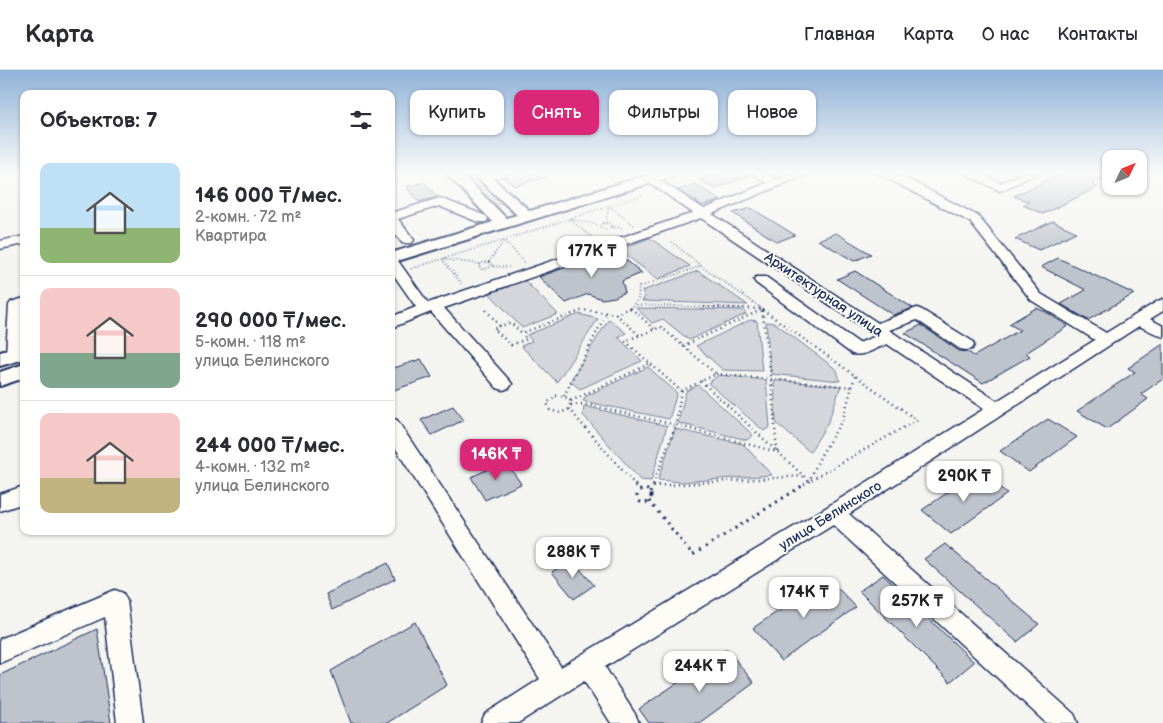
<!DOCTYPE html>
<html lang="ru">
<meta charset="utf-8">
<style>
body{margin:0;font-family:"Balsamiq Sans",sans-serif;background:#f7f7f7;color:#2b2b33;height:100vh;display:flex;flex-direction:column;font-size:19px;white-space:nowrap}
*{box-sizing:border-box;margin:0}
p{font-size:16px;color:#7c7c81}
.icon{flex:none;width:28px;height:28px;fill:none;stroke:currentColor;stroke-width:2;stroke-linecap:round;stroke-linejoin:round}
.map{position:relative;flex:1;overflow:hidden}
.panel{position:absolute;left:20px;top:20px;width:375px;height:445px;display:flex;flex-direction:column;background:#fff;border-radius:10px;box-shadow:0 1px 4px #0004}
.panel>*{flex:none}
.guide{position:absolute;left:410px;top:20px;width:475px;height:45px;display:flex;gap:10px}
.needle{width:32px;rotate:47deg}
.tools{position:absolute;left:1102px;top:80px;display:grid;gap:10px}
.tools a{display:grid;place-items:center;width:45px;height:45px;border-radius:10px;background:#fff;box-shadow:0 1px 4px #0004;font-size:25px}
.price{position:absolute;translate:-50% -42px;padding:0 11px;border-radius:10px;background:#fff;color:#222;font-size:16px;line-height:32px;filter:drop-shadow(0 1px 2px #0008)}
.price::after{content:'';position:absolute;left:50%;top:30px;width:15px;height:11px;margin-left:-8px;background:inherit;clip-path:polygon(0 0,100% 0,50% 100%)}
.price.selected{background:#db2777;color:#fff}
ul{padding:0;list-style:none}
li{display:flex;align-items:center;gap:15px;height:125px;padding:0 20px}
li+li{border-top:1px solid #e1e1e2}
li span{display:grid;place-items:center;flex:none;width:140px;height:100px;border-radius:10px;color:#555}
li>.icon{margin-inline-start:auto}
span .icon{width:60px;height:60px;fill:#fffc;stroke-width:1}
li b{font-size:21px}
h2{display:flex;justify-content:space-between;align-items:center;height:60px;padding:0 20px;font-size:21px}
.chip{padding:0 18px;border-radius:10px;background:#fff;box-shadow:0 1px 4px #0004;font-size:18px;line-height:45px}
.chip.selected{background:#db2777;color:#fff}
header{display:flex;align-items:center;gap:30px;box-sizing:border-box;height:70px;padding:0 25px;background:#fff;border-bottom:1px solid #e1e1e2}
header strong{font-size:24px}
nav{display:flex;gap:28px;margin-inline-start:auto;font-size:18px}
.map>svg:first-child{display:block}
.green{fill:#d4d6db;stroke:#78829c}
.building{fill:#bfc3cc;stroke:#1b2f5e}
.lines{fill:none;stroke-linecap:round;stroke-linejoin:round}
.minor-casing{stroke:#1b2f5e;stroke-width:3}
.major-casing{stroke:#1b2f5e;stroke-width:4}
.path-far2{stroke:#1b2f5e;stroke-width:2;stroke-dasharray:0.5 2.5;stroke-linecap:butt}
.path-far1{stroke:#1b2f5e;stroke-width:2.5;stroke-dasharray:1 4;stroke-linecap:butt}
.path{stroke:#1b2f5e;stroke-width:3;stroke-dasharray:2 5;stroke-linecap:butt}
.minor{fill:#fdfcf7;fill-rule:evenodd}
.major{fill:#fdfcf7;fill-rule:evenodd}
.labels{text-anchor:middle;stroke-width:4;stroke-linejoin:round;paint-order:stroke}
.street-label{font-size:14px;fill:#1b2f5e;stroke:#fdfcf7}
</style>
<header>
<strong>Карта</strong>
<nav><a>Главная</a><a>Карта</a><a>О нас</a><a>Контакты</a></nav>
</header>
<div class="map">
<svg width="1163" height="653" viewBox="0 0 1163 653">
<rect width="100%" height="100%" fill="#f4f4f1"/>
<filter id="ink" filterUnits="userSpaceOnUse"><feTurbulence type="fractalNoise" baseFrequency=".02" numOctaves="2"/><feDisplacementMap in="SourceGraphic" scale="10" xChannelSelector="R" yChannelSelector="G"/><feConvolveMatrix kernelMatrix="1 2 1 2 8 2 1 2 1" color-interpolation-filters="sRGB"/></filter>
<g filter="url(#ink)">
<g class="green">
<polygon points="458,103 474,103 506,132 492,136"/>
<polygon points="650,168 690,196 658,209 619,180"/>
<polygon points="698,201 748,235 642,231 645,227 642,221"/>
<polygon points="524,210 558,244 522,258 489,223"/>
<polygon points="636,238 743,240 746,244 689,270 663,249 652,253"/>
<polygon points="579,244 598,249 557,312 521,276 532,271 527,265"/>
<polygon points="609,249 626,263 618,267 642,291 580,319 570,311"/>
<polygon points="750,250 757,251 762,301 723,300 696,276"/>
<polygon points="766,252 775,253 837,300 840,311 771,304"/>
<polygon points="648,297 677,323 669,349 583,331 586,326"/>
<polygon points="719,305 766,310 770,357 764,361 708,313"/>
<polygon points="774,310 841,316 828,352 810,382 776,353"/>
<polygon points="698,315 753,365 747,370 678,353 686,321"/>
<polygon points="584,336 667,356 651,411 640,410 583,345"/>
<polygon points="675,359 743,374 772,405 682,412 658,410"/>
</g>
<g class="building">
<polygon points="511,103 547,103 547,107 514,116 504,108"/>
<polygon points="719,103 750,103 752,105 714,119 699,110"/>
<polygon points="1063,103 1111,104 1091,114 1098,117 1043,144 1023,135 1029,132 1014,126"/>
<polygon points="424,112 438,127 419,132 406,117"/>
<polygon points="695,114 721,130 703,136 678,120"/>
<polygon points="751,138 795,165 777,172 733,143"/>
<polygon points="1053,151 1076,162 1039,180 1015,169"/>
<polygon points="836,163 871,184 854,191 818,170"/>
<polygon points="614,180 642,203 622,211 625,222 615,227 602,229 588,224 566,233 539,207"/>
<polygon points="1058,188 1134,224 1088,250 1061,234 1086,220 1041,197"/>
<polygon points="855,201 913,238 893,245 837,209"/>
<polygon points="1036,238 1046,242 1068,256 1026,283 1030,286 983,313 905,263 921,255 959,281 968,282 974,286 1020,260 1009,254"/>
<polygon points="1163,274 1163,309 1141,324 1148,329 1107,359 1077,341 1135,302 1128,298"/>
<polygon points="421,289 432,307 391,321 391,299"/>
<polygon points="453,336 464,350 432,365 421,350"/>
<polygon points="1048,349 1077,367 1029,402 1000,381"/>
<polygon points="506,391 521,414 485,430 471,407"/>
<polygon points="978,402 1007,424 951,464 922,440"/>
<polygon points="945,474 1039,554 1017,572 924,489"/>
<polygon points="571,489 594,515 574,529 552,502"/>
<polygon points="388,493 395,509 332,540 326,524"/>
<polygon points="883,505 974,592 950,612 859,521"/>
<polygon points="828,508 856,537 781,591 753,558"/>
<polygon points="415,552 447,615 387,653 351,653 331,601"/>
<polygon points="97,559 111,653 0,653 0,605"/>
<polygon points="727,579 754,613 699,653 649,653 639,639"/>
</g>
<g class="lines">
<defs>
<g id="minor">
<polygon points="490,103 509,103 507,105 485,111 479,108"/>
<path d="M752,103H766L777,110L793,103H810L712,144L878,253L917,238L922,240L972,271L974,275L972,279L966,280L960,279L917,250L889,260L997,331L1095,270L1031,230L970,152L877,103H893L917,114L978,146L1041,224L1106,263L1158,231L1163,229V241L1150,249L1163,256V267L1139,256L849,444L1074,644L1078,653H1046L833,455L605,597L635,644L639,653H611L584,611L518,653H481L485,644L540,609L391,371V348L397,350L561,597L827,437L984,339L887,274C876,278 864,287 852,284L756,213L754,210L756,207H766L859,273L876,266L701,148L444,238L509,310L512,314L509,318L503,320L497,318L431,242L391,258V247L416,237L391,201V187L396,188L428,233L693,143L647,111L645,109L647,107H655L704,139L767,113Z"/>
<polygon points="963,103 979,103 1000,113 1023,103 1039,103 1000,121"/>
<polygon points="440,128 486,146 488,149 486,152 478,152 439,136 398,149 414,170 412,173 402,173 391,158 391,143"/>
<polygon points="24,166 24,174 0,179 0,171"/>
<polygon points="24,228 22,285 20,289 14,290 8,289 6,285 9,235 11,232"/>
<polygon points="24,416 24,433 0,441 0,424"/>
<polygon points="115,520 123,523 127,531 143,653 117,653 105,547 0,593 0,569"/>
</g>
<g id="major">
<polygon points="446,103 461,103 506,148 517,145 472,103 487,103 530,141 654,103 676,103 674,106 391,193 391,183 493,152"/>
<polygon points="24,276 24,289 0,296 0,282"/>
<polygon points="24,294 24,308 0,316 0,302"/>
</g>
</defs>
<use href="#minor" class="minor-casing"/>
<use href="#major" class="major-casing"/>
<g class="path-far2">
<polyline points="681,110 702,103"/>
<polyline points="569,149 594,169"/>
<polyline points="570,149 599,155"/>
<polygon points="603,153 609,153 612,157 606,160 599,157"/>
<polyline points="606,153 609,136 644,125"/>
<polyline points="612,157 623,158"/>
<polyline points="672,172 701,196"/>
<polygon points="489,192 493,196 482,200 479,196 482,193"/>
<polyline points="524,192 504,170 609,136 634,155"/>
<polyline points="480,194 442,189 504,170 489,192"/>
<polyline points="493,196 509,197"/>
<polyline points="411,199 442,189 462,214"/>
<polyline points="634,235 744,238"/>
<polyline points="630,238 638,229 639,217 701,196 761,238"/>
</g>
<g class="path-far1">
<polyline points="631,238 654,259"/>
<polyline points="486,240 500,256 511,253 522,263 583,240 616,244 632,237"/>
<polyline points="616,244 639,265"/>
<polyline points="500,256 494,259 511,275 527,269 522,264"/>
<polygon points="661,257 716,304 681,321 625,271"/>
<polyline points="683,276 761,240"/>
<polyline points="716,304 852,317"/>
<polyline points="701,311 809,411 917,350 759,237"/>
<polyline points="681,321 676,355 777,382 771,307 762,239 704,237"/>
<polygon points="556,326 564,326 571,331 569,339 560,343 550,340 547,333"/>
<polyline points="564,326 606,244"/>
<polyline points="571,331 649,294"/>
<polyline points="571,335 584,334 676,355 652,417"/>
<polyline points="569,339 637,417"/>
<polyline points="653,416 803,406"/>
<polyline points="800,417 809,411 821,385 843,349 855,306"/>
</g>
<g class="path">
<polyline points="635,416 640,421"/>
<polyline points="653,416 657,416"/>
<circle cx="644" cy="426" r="7"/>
<polyline points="650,423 653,416"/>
<polyline points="649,431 693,485 802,416"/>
</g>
<use href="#minor" class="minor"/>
<use href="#major" class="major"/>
</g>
</g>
<linearGradient id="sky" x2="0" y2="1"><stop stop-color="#8fb2d8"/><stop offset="0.53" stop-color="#fafaf9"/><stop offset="1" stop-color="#fafaf9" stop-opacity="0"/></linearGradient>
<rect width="1163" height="195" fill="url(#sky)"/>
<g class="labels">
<g class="street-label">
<text transform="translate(824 224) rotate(34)" y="5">Архитектурная улица</text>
<text transform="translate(830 445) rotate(-32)" y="5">улица Белинского</text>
</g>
</g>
</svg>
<div class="tools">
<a><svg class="needle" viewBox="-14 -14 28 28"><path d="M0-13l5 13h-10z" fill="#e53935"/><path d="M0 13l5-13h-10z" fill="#7c7c81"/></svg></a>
</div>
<b class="price" style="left:592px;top:208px">177K ₸</b>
<b class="price selected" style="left:496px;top:411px">146K ₸</b>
<b class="price" style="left:964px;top:433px">290K ₸</b>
<b class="price" style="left:573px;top:509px">288K ₸</b>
<b class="price" style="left:804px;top:549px">174K ₸</b>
<b class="price" style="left:917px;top:558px">257K ₸</b>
<b class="price" style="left:700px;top:623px">244K ₸</b>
<div class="guide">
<a class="chip">Купить</a>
<a class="chip selected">Снять</a>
<a class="chip">Фильтры</a>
<a class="chip">Новое</a>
</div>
<section class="panel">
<h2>Объектов: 7<svg class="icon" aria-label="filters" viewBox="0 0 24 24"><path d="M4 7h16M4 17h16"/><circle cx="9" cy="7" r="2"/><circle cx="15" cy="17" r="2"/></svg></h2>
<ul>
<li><span style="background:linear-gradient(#bfe0f5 65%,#8fb573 0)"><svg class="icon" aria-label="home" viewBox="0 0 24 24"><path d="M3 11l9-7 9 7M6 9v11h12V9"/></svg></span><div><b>146 000 ₸/мес.</b><p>2-комн. · 72 m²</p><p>Квартира</p></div></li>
<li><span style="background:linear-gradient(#f6c9c9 65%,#7fa58c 0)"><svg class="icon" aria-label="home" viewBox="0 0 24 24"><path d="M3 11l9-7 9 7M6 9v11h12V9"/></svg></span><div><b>290 000 ₸/мес.</b><p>5-комн. · 118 m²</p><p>улица Белинского</p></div></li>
<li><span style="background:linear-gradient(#f6c9c9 65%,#c2b280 0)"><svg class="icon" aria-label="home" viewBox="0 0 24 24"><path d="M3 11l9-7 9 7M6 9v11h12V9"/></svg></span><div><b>244 000 ₸/мес.</b><p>4-комн. · 132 m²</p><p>улица Белинского</p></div></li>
</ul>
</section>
</div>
